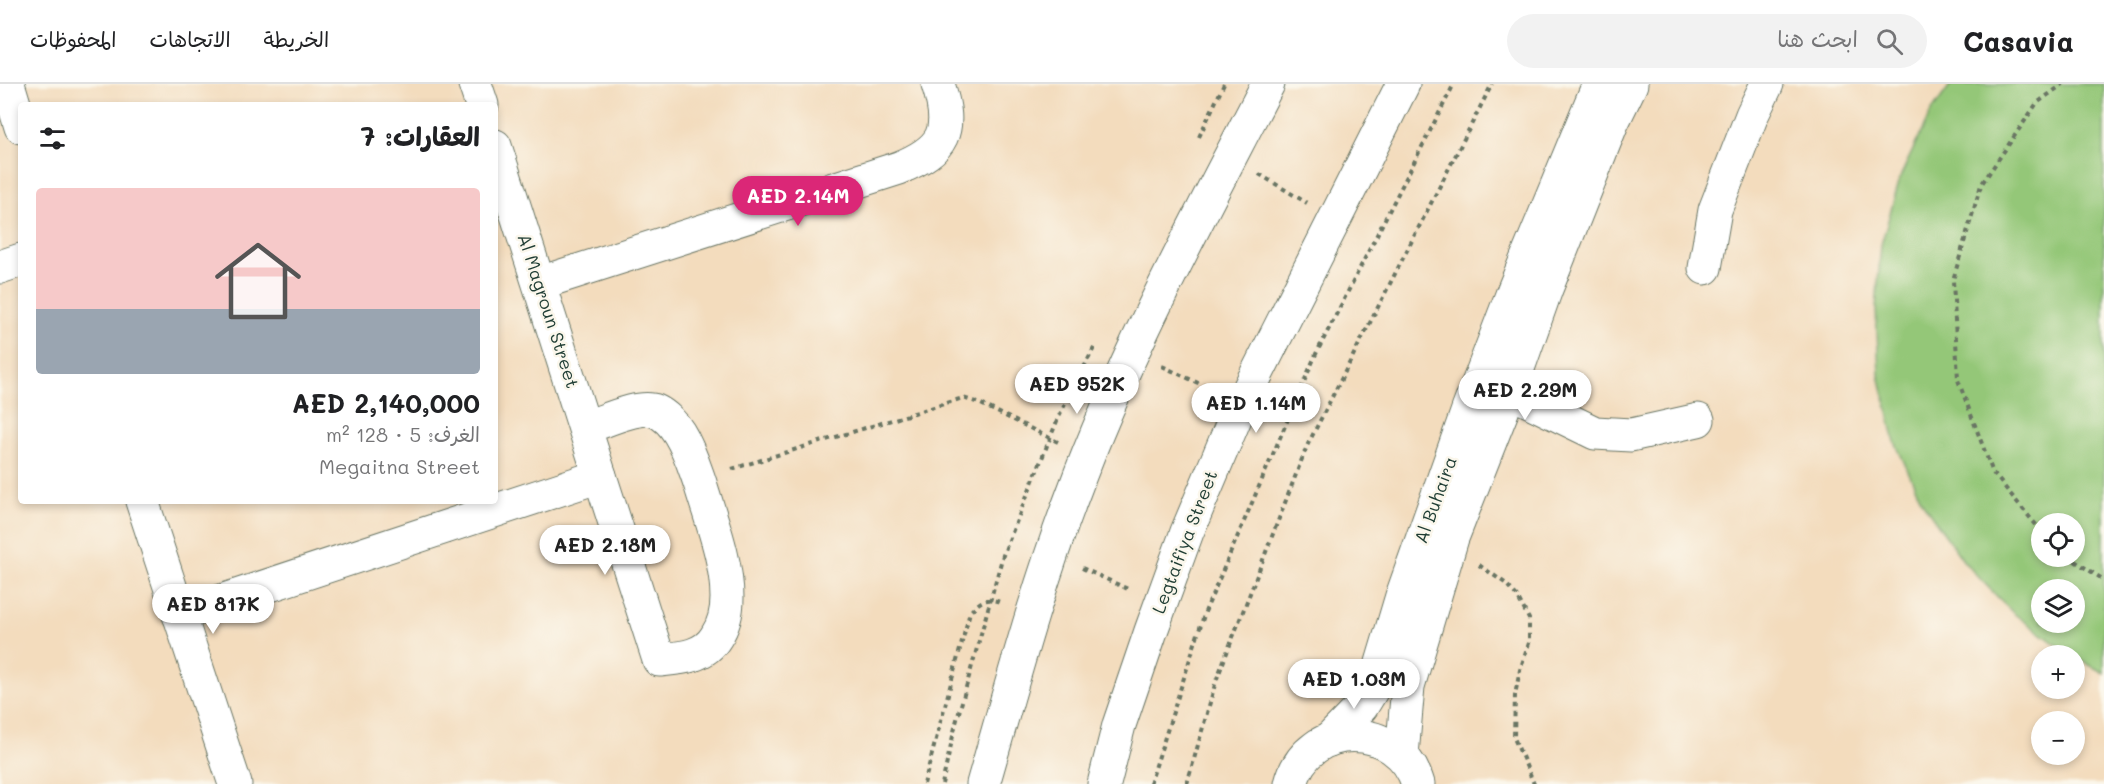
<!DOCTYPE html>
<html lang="ar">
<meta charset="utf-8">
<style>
body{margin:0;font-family:Mali,"Playpen Sans Arabic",sans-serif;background:#f2f2f2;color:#202124;direction:rtl;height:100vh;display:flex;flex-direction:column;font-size:22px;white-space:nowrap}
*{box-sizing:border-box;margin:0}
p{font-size:20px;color:#757577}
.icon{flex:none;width:33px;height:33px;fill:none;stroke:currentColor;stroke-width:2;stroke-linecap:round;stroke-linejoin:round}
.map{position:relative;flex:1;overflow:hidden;direction:ltr}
.panel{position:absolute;left:18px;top:18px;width:480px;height:402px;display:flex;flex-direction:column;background:#fff;border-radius:6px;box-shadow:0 3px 9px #0003;direction:rtl}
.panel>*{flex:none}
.buttons{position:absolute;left:2031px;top:429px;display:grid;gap:12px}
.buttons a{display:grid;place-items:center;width:54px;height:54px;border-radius:50%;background:#fff;box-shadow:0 3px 9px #0003;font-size:30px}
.price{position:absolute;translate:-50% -51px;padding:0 14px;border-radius:21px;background:#fff;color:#222;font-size:20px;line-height:39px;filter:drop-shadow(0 2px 3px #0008)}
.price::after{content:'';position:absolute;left:50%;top:36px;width:18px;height:14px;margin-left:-9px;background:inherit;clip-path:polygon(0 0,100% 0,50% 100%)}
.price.selected{background:#db2777;color:#fff}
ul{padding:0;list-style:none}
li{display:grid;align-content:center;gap:12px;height:318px;padding:0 18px}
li+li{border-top:2px solid #e0e0e0}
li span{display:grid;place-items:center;height:186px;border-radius:6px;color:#555}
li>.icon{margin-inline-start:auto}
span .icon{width:108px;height:108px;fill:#fffc;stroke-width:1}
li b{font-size:26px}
h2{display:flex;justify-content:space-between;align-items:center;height:72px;padding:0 18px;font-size:26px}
header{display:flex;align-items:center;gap:36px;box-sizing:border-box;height:84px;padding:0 30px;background:#fff;border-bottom:2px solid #e0e0e0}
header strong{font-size:28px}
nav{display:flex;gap:33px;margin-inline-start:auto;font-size:21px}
.search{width:420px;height:54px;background:#f2f2f2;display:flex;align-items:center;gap:15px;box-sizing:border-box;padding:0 21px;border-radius:33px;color:#757577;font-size:22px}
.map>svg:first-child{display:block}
.green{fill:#94c778;stroke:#5a8256;stroke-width:1.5;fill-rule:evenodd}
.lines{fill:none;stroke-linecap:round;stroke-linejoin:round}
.minor-casing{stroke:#697564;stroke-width:35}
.path{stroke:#697564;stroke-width:4;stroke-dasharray:4.5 4.5;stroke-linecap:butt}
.minor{stroke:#fff;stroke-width:33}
.labels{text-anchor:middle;stroke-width:5;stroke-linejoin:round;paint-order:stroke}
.street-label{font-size:18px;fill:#1f3d34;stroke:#fbf7ec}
</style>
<header>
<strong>Casavia</strong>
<div class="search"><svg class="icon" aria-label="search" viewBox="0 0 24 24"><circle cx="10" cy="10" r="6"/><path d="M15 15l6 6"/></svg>ابحث هنا</div>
<nav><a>الخريطة</a><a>الاتجاهات</a><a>المحفوظات</a></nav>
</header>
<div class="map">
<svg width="2104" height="700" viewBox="0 0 2104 700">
<rect width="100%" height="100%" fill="#fbf7ec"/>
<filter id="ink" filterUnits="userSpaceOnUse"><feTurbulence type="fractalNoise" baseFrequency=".0167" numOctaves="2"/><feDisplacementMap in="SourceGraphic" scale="12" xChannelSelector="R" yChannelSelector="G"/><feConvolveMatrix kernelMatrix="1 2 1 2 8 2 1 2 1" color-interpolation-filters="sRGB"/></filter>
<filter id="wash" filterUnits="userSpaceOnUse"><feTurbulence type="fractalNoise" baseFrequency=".008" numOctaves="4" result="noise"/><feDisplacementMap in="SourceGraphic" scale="24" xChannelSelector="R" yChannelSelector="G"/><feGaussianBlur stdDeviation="1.35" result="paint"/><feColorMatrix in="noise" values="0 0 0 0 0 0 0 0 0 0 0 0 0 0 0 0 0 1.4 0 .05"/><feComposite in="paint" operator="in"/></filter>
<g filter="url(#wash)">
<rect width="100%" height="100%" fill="#f3dcbd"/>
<path class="green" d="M1951,0H2104V589L2071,571L2013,529L1964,478L1922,418L1895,358L1879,291L1876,224L1881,161L1901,91L1931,28ZM2042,440H2074V472H2042ZM2042,506H2074V538H2042Z"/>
</g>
<g filter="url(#ink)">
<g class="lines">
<defs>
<g id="minor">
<polyline points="8,0 21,43"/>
<polyline points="475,0 482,21"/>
<polyline points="0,183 21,176"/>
<polyline points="1705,184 1715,126 1752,31 1767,0"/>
<path d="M540,199L899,84C945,65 953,47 938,0"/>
<polyline points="1492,296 1525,315 1595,349 1631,351 1698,336"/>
<path d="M586,343C603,338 639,320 656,327C665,331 674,341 679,349C689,365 694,382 700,399C711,436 727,476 727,514C727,529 724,541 716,553C704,573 681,574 659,576L600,392"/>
<polyline points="142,417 235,700"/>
<polyline points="179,531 600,392 495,62"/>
<polyline points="1329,656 1362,622 1376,599 1402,512 1468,326 1515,203 1599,0"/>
<polyline points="1402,671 1408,602 1452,454 1510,307 1546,205 1612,39 1631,0"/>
<path d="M983,700C1011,603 1037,505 1073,410C1126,267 1199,134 1268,0"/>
<polyline points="1104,700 1119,641 1151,547 1187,448 1238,327 1403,0"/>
<path d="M1291,700C1307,635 1399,636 1418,700"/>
</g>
</defs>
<use href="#minor" class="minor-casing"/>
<g class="path">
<polyline points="1199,53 1224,0"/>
<polyline points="1259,90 1307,119"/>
<polyline points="1162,282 1213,306"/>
<polyline points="732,385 963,314 979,319 1058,358"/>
<polyline points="2042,448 1993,389 1958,296 1953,196 1981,101 2037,19 2063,0"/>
<polyline points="2067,472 2104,496"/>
<polyline points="1479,481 1505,499 1517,512 1529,535 1529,559 1520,586 1515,611 1514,654 1534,700"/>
<polyline points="1082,484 1130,506"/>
<path d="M924,700L970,528C980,517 986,513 1000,518"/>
<polyline points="942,700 956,639 1003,471 1059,332 1095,262"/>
<polyline points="1150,700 1205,528 1316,270 1454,0"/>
<polyline points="1187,700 1216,597 1307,362 1492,0"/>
</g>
<use href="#minor" class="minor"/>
</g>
</g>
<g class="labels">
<g class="street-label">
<text transform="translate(548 227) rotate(72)" y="6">Al Magroun Street</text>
<text transform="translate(1436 416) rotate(-70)" y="6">Al Buhaira</text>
<text transform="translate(1185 458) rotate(-69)" y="6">Legtaifiya Street</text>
</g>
</g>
</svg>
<div class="buttons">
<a><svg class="icon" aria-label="locate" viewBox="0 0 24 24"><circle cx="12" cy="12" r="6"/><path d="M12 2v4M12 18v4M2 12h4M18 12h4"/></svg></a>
<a><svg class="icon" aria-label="layers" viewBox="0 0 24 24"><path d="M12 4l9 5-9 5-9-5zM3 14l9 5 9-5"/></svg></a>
<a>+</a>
<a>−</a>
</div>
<b class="price selected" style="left:798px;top:143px">AED 2.14M</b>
<b class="price" style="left:1077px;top:331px">AED 952K</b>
<b class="price" style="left:1525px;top:337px">AED 2.29M</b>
<b class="price" style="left:1256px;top:350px">AED 1.14M</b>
<b class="price" style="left:605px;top:492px">AED 2.18M</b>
<b class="price" style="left:213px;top:551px">AED 817K</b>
<b class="price" style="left:1354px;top:626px">AED 1.03M</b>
<section class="panel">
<h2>العقارات: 7<svg class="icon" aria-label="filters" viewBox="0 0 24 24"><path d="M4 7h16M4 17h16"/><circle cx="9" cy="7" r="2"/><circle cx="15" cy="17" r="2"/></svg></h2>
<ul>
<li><span style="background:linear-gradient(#f6c9c9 65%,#9aa5b1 0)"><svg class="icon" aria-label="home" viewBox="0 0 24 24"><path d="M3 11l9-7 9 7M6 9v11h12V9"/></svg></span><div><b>AED 2,140,000</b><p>الغرف: 5 · 128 m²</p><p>Megaitna Street</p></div></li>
</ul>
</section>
</div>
